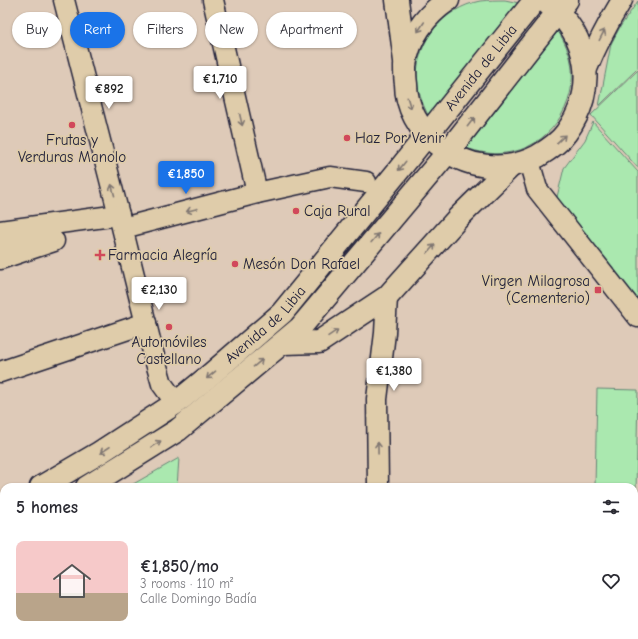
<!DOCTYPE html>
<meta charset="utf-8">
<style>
body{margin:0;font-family:"Comic Neue",sans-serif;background:#f7f7f7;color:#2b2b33;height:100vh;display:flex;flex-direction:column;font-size:15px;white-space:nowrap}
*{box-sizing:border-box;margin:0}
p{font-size:13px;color:#7c7c81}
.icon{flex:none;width:22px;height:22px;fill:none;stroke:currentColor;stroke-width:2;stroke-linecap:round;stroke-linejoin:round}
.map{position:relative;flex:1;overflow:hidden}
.sheet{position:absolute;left:0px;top:483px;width:638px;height:156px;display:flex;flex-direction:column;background:#fff;border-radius:12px 12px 0 0;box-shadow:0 1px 3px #0004}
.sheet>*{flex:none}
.banner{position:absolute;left:12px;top:12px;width:400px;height:36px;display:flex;gap:8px}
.price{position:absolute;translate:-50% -34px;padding:0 9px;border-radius:4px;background:#fff;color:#222;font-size:13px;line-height:26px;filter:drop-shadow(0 1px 2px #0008)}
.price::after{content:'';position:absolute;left:50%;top:24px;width:12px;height:9px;margin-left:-6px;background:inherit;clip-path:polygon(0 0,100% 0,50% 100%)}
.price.active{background:#1a73e8;color:#fff}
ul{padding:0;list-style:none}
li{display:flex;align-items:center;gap:12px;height:100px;padding:0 16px}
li+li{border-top:1px solid #e1e1e2}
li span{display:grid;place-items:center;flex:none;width:112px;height:80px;border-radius:8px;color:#555}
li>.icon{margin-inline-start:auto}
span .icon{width:48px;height:48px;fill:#fffc;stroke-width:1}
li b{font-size:17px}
h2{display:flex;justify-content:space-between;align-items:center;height:48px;padding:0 16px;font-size:17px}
.pill{padding:0 14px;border-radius:18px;background:#fff;box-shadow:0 1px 3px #0004;font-size:14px;line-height:36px}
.pill.active{background:#1a73e8;color:#fff}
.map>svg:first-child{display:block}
.green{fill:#aae8af;stroke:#668575}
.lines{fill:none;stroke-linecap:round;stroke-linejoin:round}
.minor-casing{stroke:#22223b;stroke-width:23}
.major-casing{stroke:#22223b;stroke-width:25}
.minor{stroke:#dfccaa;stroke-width:20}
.major{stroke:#dfccaa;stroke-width:22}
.oneway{stroke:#807772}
.poi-dot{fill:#d1495b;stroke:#dfccaa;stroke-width:1.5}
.labels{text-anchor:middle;stroke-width:3.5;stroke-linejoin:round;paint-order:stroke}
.street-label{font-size:15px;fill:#22223b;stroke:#dfccaa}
.poi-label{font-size:15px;fill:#22223b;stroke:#dfccaa;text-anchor:start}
</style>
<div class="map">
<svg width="638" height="639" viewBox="0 0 638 639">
<rect width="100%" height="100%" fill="#decab8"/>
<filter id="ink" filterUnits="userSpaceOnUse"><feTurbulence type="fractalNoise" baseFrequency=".025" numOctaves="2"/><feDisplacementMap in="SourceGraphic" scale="8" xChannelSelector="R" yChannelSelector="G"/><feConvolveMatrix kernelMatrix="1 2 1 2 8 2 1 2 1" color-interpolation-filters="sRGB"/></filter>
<g filter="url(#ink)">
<g class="green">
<path d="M505,0L519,3L429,117C423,105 418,93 417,79C416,41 444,8 480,1C488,0 497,0 505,0Z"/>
<polygon points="638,1 638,68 599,106 611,44 620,27"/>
<path d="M558,31C564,41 569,51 571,62C579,104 548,149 505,153C491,155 479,152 466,148Z"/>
<polygon points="638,70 638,168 591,115"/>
<polygon points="593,122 638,172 638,306 575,227 557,197 564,168 585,140"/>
<polygon points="597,389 638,390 635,544 634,487 595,487"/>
<polygon points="179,458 177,487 128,487"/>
<polygon points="423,635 518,635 519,639 423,639"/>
</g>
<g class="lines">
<defs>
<g id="minor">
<polyline points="64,0 119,215 154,356 162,384 176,403"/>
<polyline points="213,0 257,193"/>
<path d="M586,71C596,46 608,23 622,0"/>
<polyline points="529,161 537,189 638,317"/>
<polyline points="123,228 257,193 330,177 366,182"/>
<polyline points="0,231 119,215"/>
<polyline points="0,245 54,241 0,259"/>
<polyline points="0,372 146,323"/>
<polyline points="378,487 377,399 385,333 387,297"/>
<polyline points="157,639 157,635"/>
<polyline points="375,639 375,635"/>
</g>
<g id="major">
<polyline points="397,0 405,61"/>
<path d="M448,0C426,15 408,38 405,66C405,72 405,78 406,84C406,107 419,130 437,144C465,168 504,174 538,156C548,150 559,143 566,133C598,90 590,35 547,3"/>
<polyline points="283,343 319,342 387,297 458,218 511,166"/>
<path id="s1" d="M41,487L99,453L176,403L209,376L282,313L398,171L535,0"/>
<polyline points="87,487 178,430 300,328 447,153 567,0"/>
<polyline points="0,511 4,508"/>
<polyline points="0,542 4,540"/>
</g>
</defs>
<use href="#minor" class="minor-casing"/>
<use href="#major" class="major-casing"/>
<use href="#minor" class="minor"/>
<use href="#major" class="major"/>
</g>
<defs><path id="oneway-shaft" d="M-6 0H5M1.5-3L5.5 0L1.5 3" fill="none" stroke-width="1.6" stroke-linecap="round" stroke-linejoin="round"/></defs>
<g class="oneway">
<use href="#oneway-shaft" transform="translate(421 27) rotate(123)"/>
<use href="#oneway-shaft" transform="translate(602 35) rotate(-63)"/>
<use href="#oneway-shaft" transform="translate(409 103) rotate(73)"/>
<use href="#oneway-shaft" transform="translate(241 120) rotate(77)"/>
<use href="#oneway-shaft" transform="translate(471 122) rotate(-52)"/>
<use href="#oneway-shaft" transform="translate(561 139) rotate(-44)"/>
<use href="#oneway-shaft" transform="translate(402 166) rotate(129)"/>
<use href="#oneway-shaft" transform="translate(113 190) rotate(-105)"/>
<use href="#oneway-shaft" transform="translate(192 210) rotate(165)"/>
<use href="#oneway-shaft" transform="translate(375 238) rotate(-50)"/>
<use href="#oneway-shaft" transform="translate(431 249) rotate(-48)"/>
<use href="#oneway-shaft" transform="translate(333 333) rotate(-34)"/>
<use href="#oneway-shaft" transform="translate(258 363) rotate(-40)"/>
<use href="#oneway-shaft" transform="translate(211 375) rotate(140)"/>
<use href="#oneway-shaft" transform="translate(156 444) rotate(-32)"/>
<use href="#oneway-shaft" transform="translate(378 448) rotate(-91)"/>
<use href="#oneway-shaft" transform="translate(105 450) rotate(147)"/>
</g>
</g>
<g class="poi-dot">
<circle cx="72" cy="125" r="4"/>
<circle cx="347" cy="138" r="4"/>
<circle cx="296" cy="211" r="4"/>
<path d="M98 249h4v4h4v4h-4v4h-4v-4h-4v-4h4z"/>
<circle cx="235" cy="264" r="4"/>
<rect x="594" y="286" width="8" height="8" rx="2"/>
<circle cx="169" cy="327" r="4"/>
</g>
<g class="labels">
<g class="street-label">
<text dy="5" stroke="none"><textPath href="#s1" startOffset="614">Avenida de Libia</textPath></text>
<text dy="5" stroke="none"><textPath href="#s1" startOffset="278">Avenida de Libia</textPath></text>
</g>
<g class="poi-label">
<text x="355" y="143">Haz Por Venir</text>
<text x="72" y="145" text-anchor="middle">Frutas y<tspan x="72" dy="17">Verduras Manolo</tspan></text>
<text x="304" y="216">Caja Rural</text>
<text x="108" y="260">Farmacia Alegría</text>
<text x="243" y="269">Mesón Don Rafael</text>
<text x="590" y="286" text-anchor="end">Virgen Milagrosa<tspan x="590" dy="17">(Cementerio)</tspan></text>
<text x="169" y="347" text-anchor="middle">Automóviles<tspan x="169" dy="17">Castellano</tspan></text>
</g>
</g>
</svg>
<b class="price" style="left:220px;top:100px">€1,710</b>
<b class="price" style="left:109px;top:110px">€892</b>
<b class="price active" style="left:186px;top:195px">€1,850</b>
<b class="price" style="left:159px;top:311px">€2,130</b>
<b class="price" style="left:394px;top:392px">€1,380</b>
<div class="banner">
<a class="pill">Buy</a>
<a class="pill active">Rent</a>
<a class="pill">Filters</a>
<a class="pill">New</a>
<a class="pill">Apartment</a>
</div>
<section class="sheet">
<h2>5 homes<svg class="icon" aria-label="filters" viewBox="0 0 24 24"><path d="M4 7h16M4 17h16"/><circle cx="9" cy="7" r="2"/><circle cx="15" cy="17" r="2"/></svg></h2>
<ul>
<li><span style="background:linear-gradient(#f6c9c9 65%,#b9a48a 0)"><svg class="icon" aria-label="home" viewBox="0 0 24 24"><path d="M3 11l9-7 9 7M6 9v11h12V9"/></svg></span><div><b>€1,850/mo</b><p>3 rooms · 110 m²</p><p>Calle Domingo Badía</p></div><svg class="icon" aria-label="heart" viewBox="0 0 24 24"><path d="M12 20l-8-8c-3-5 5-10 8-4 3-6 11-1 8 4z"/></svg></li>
</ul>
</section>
</div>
